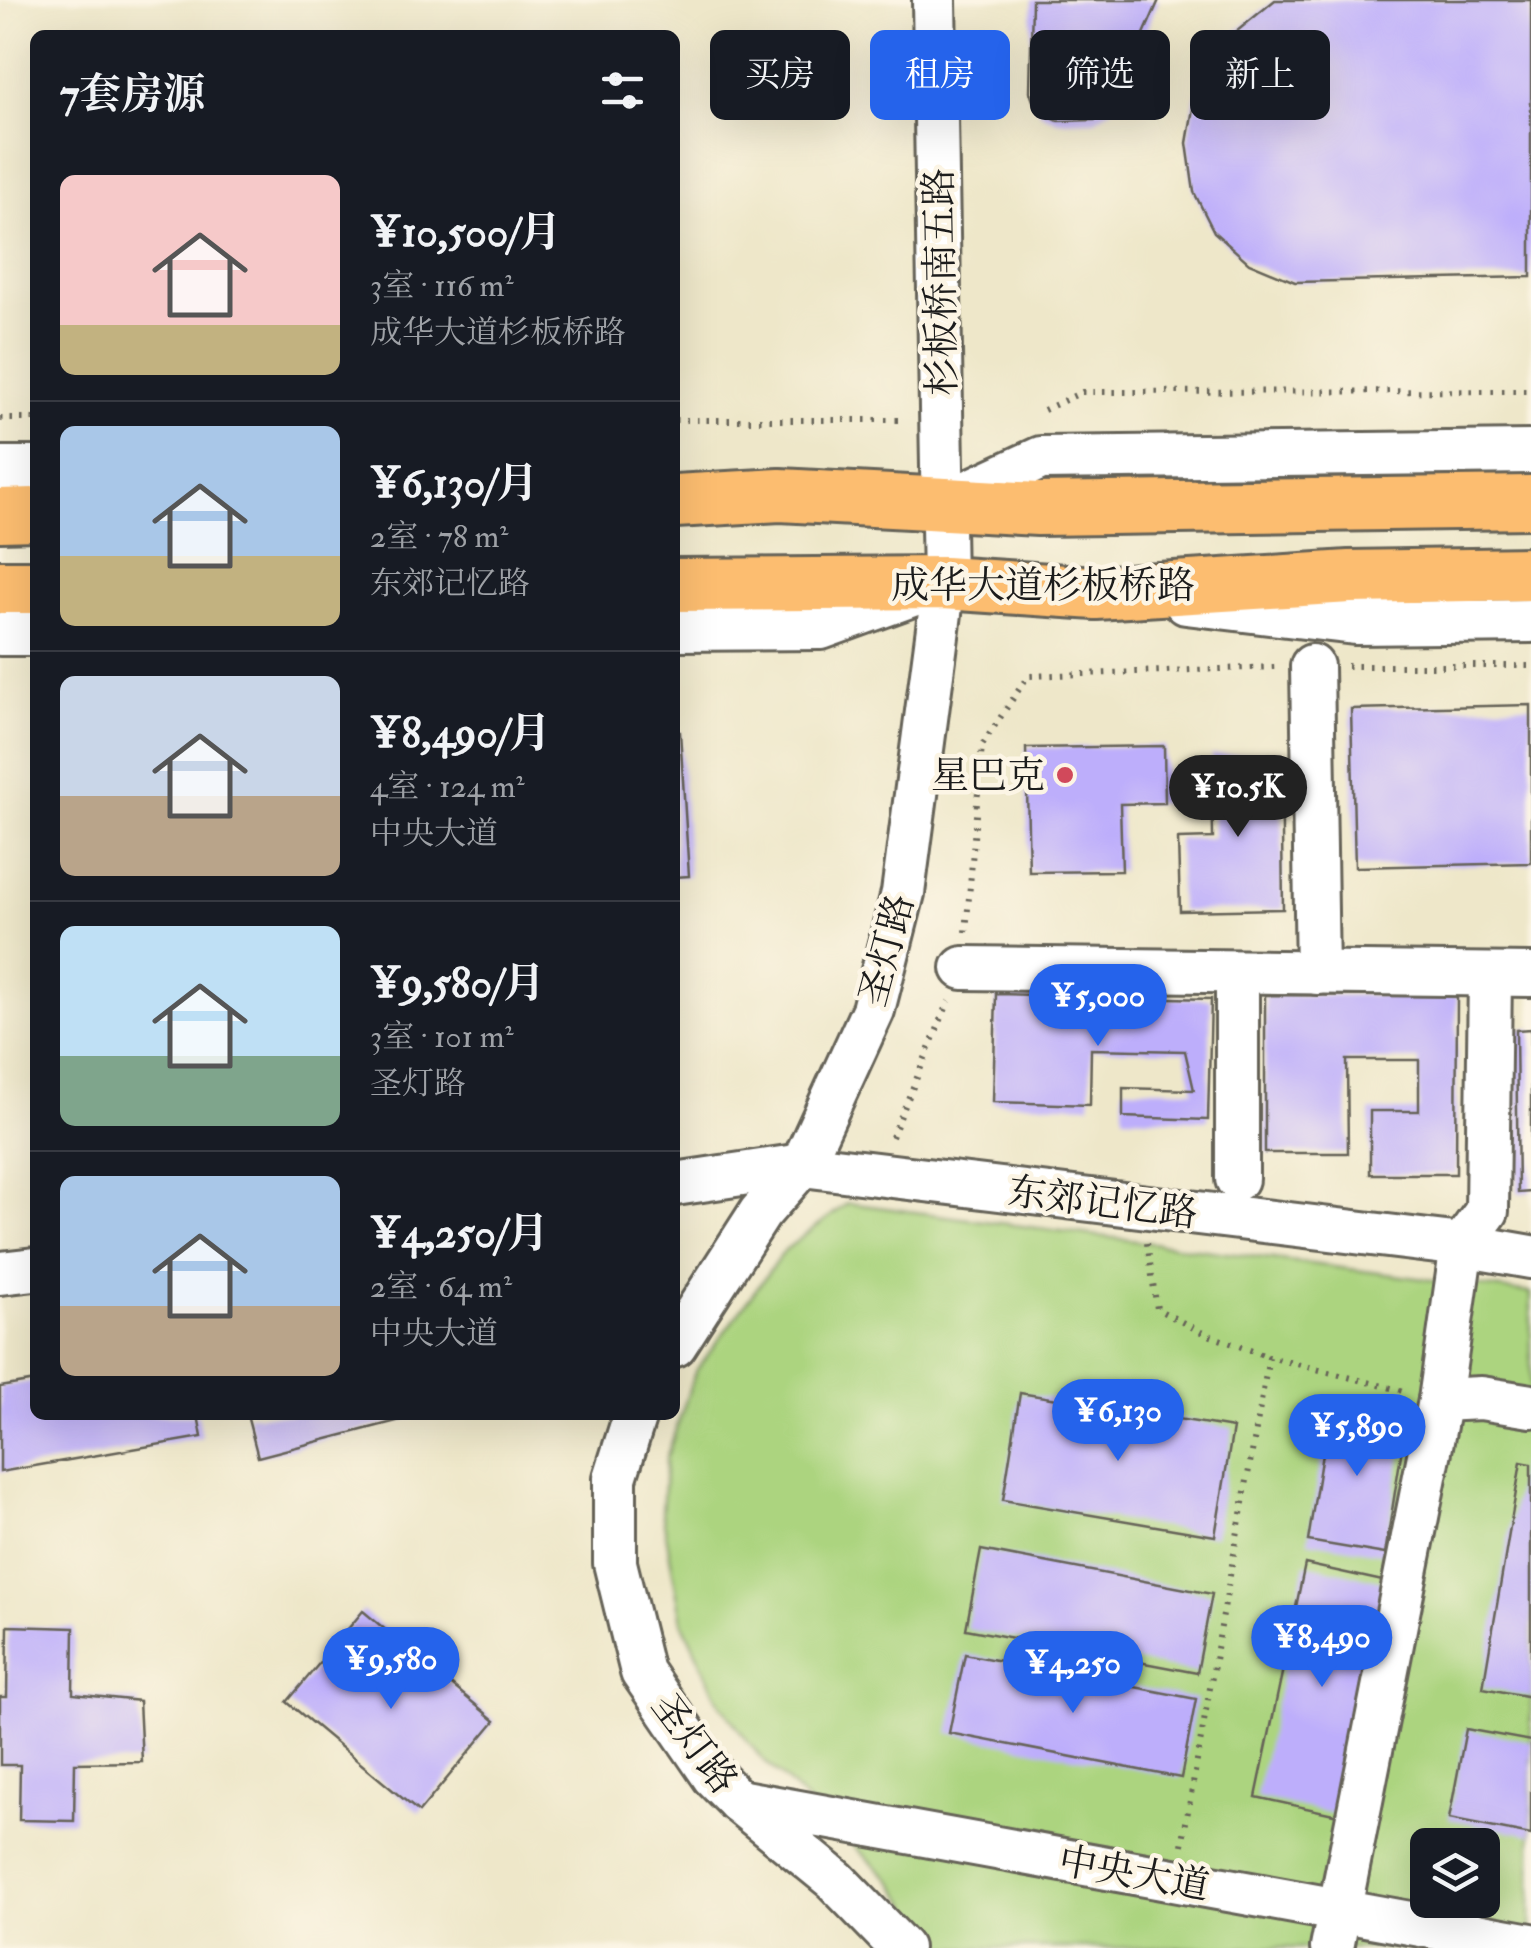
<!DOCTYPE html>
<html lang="zh">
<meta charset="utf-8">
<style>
body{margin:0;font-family:"IM FELL Double Pica","Noto Serif SC",serif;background:#20242c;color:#f1f3f6;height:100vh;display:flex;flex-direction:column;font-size:38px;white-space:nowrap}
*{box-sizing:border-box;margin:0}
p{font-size:32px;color:#9ea1a6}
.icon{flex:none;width:55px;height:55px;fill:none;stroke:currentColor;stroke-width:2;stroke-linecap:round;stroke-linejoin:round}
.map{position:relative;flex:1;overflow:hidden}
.details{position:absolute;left:30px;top:30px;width:650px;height:1390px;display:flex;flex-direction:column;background:#171b24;border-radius:15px;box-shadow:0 10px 40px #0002}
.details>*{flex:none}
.banner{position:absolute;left:710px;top:30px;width:670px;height:90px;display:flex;gap:20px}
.tools{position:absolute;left:1410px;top:1828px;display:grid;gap:20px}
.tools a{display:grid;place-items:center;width:90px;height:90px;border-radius:15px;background:#171b24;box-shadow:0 10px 40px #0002;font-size:50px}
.price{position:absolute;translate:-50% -85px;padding:0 22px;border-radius:35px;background:#2563eb;color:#fff;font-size:32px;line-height:65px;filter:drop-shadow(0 2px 5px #0008)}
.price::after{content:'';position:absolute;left:50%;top:60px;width:30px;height:22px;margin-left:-15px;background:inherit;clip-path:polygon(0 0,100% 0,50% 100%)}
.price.selected{background:#222;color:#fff}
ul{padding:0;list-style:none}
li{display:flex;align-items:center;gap:30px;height:250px;padding:0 30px}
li+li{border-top:2px solid #363941}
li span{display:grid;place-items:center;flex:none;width:280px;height:200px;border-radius:15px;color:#555}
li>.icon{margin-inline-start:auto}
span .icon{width:120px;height:120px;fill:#fffc;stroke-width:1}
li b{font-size:42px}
h2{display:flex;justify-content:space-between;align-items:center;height:120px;padding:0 30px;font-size:42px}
.chip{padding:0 35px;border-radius:15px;background:#171b24;box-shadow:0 10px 40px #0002;font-size:35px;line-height:90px}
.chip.selected{background:#2563eb;color:#fff}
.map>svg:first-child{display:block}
.green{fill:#acd47f;stroke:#64784e;stroke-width:2.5;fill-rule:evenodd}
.building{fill:#bdaefb}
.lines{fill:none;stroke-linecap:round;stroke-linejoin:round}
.minor-casing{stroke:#666359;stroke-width:48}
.major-casing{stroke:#666359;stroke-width:58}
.path{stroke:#666359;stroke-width:6;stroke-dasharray:2.5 8;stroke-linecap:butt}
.minor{stroke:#fff;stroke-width:42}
.major{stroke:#fcbd6f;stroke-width:52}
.poi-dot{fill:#d1495b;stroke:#fcf5e5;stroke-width:4}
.labels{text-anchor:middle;stroke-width:9;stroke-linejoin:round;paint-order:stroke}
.street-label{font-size:38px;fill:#1c1c1c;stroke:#fcf5e5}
.poi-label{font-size:38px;fill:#1c1c1c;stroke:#fcf5e5;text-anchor:end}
</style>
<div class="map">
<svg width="1531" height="1948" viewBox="0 0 1531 1948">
<rect width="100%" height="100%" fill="#fcf5e5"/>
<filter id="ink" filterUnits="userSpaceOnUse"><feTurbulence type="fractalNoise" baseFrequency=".01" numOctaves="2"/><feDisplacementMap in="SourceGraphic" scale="20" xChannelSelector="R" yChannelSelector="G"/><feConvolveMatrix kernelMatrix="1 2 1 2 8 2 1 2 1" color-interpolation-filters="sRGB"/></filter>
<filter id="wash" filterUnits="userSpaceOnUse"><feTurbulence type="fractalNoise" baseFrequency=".0048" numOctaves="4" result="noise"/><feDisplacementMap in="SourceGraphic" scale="40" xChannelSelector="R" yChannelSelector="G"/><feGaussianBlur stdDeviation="2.25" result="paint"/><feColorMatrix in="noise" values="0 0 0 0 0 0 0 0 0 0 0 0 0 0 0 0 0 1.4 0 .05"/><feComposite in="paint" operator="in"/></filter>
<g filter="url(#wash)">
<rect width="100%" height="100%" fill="#eee7c9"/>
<path class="green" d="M848,1203L1531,1293V1948H936L894,1883L760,1757L720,1704L682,1621L662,1512L666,1459L695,1372L785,1250ZM1428,1845H1482V1900H1428Z"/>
<g id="blocks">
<g class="building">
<polygon points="1032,0 1159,0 1111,109 1095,120 1058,121 1041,113 1034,104 1030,92"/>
<polygon points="1275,0 1531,0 1531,277 1295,282 1249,263 1214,232 1194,192 1187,143 1195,97 1220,45"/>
<polygon points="1531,705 1531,863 1355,867 1351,709"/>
<polygon points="675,732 680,732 689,876 675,877"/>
<polygon points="1164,746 1165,803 1120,804 1122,871 1029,872 1026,748"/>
<polygon points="1281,754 1283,909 1180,911 1178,839 1213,838 1212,755"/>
<polygon points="996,994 1211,999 1208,1120 1123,1117 1123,1088 1194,1090 1185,1051 1091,1049 1090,1105 993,1102"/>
<polygon points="1265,995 1457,996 1456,1174 1370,1174 1370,1111 1419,1111 1419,1060 1347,1060 1348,1153 1265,1153"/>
<polygon points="1531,1029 1531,1192 1518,1193 1516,1030"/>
<polygon points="35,1381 35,1415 198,1415 202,1437 0,1472 0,1387"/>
<polygon points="1020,1393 1233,1428 1215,1536 1003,1500"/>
<polygon points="1330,1404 1407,1417 1385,1554 1308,1541"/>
<polygon points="247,1415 416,1415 416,1416 258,1457"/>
<polygon points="1521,1462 1531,1464 1531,1697 1483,1688"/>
<polygon points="981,1550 1212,1594 1197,1673 966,1629"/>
<polygon points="1305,1564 1387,1582 1338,1815 1256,1797"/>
<polygon points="363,1611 495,1721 419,1812 287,1702"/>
<polygon points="8,1626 74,1628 73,1694 139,1701 142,1762 75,1763 74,1821 19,1820 20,1765 0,1765 0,1697 7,1697"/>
<polygon points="965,1654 1196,1699 1181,1778 949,1733"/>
<polygon points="1466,1729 1531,1741 1531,1835 1449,1819"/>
</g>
</g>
</g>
<g filter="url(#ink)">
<use href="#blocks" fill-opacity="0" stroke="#666359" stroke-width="2.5"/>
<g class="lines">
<defs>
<g id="minor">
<polyline points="0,468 35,468"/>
<polyline points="944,503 1041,458 1531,452"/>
<polyline points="1186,603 1355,623 1531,621"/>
<polyline points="675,629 821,628 923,591"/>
<polyline points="0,634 35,634"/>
<polyline points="1312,666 1317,973"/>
<polyline points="963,968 1531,975"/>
<polyline points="1237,1179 1237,972"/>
<polyline points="675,1184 802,1165 1462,1245 1531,1257"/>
<polyline points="0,1273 35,1269"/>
<polyline points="675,1345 760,1213 802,1165 873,1010 903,893 944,583 934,0"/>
<polyline points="1440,1400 1481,1398 1531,1406"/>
<polyline points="635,1415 615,1478 615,1563 642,1672 714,1777 738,1801 835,1880 901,1948"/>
<polyline points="738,1801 1531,1945"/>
<polyline points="1332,1948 1440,1400 1462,1245 1487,1211 1490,975"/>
</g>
<g id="major">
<polyline points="675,501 780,495 1038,509 1531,502"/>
<polyline points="0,515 35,514"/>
<polyline points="675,585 944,583 1096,593 1349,577 1531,574"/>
<polyline points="0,587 35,587"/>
</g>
</defs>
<use href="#minor" class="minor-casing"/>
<use href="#major" class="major-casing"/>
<g class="path">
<polyline points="1044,410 1082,392 1531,391"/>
<polyline points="0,419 35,419"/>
<polyline points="675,420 906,420"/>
<polyline points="1347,666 1531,666"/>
<polyline points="966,932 982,745 1028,676 1275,667"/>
<polyline points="892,1137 949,1001"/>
<polyline points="1147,1243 1157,1309 1203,1333 1269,1357"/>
<polyline points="1182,1845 1269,1357 1407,1392"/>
</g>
<use href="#minor" class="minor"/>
<use href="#major" class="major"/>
</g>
</g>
<circle class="poi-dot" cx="1065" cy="775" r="10"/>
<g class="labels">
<g class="street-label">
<text transform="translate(940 282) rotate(-91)" y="13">杉板桥南五路</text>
<text x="1043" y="598">成华大道杉板桥路</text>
<text transform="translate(886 950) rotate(-75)" y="13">圣灯路</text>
<text transform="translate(1103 1202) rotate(7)" y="13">东郊记忆路</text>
<text transform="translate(695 1743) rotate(53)" y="13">圣灯路</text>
<text transform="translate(1134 1873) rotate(10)" y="13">中央大道</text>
</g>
<g class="poi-label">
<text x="1045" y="788">星巴克</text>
</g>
</g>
</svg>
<div class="tools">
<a><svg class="icon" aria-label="layers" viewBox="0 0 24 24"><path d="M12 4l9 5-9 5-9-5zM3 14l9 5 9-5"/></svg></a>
</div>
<b class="price selected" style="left:1238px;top:840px">¥10.5K</b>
<b class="price" style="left:1098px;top:1049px">¥5,000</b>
<b class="price" style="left:1118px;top:1464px">¥6,130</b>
<b class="price" style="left:1357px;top:1479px">¥5,890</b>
<b class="price" style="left:1322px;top:1690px">¥8,490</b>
<b class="price" style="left:391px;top:1712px">¥9,580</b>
<b class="price" style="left:1073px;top:1716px">¥4,250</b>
<div class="banner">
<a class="chip">买房</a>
<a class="chip selected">租房</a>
<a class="chip">筛选</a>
<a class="chip">新上</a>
</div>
<section class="details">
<h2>7套房源<svg class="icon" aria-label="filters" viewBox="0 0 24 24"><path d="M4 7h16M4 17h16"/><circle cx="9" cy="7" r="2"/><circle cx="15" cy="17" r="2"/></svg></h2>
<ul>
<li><span style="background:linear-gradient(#f6c9c9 75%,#c2b280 0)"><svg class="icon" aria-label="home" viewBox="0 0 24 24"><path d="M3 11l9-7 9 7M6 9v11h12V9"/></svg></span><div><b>¥10,500/月</b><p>3室 · 116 m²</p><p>成华大道杉板桥路</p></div></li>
<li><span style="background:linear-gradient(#a9c7e8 65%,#c2b280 0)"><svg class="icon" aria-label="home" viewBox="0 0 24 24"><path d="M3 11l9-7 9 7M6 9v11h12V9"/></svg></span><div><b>¥6,130/月</b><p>2室 · 78 m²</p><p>东郊记忆路</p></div></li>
<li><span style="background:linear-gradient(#c9d6e8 60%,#b9a48a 0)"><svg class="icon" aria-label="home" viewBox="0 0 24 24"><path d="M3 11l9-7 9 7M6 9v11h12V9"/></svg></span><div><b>¥8,490/月</b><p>4室 · 124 m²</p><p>中央大道</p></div></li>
<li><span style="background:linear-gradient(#bfe0f5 65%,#7fa58c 0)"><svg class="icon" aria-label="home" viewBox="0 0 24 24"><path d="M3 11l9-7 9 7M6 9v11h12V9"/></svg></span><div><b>¥9,580/月</b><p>3室 · 101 m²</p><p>圣灯路</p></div></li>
<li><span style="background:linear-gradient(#a9c7e8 65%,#b9a48a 0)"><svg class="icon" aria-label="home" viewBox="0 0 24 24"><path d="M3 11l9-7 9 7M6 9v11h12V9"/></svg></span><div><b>¥4,250/月</b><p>2室 · 64 m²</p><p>中央大道</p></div></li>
</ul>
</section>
</div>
